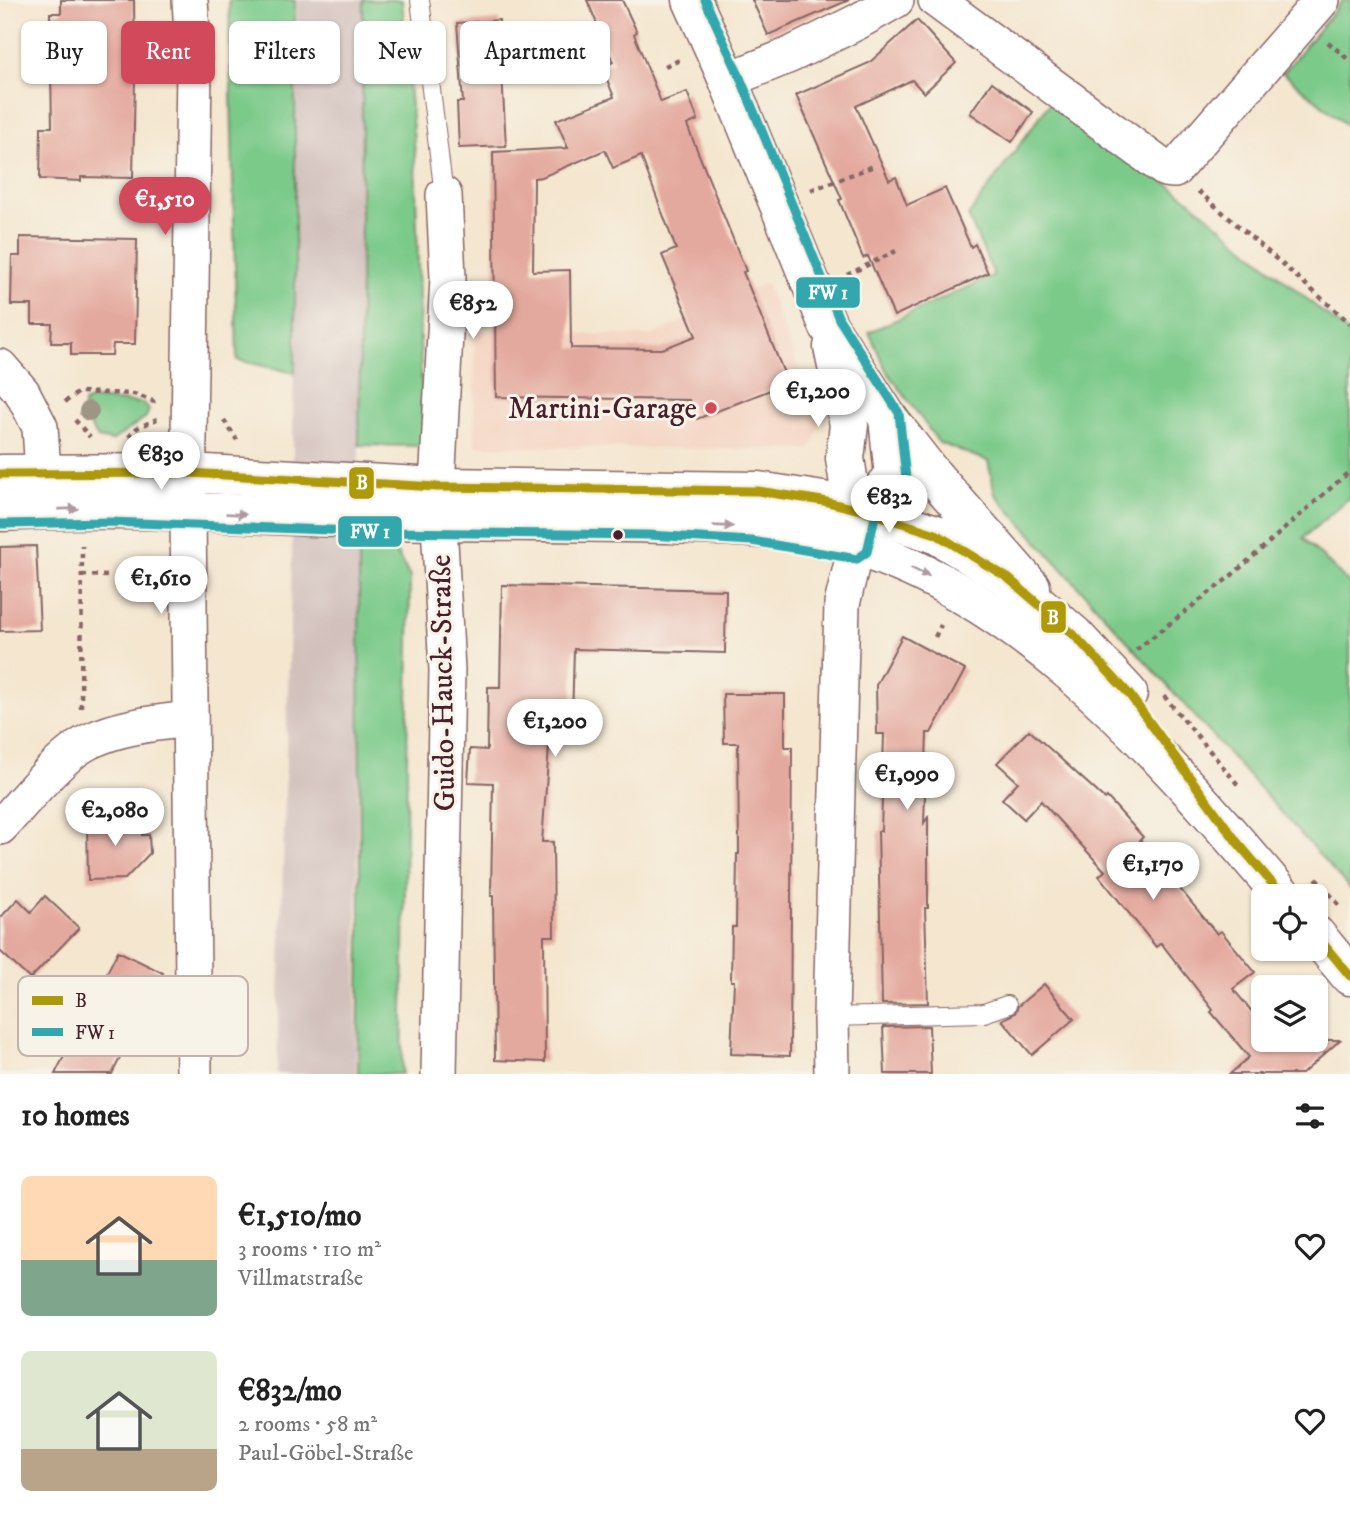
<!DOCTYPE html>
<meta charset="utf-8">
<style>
body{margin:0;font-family:"IM FELL DW Pica",serif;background:#f2f2f2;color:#222;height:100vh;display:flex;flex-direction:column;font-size:26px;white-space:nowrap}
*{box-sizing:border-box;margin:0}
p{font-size:23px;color:#767676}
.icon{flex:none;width:38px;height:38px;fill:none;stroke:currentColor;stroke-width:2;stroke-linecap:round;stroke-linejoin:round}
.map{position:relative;height:1074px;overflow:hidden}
.drawer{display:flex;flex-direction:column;background:#fff;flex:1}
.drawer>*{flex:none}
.top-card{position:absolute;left:21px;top:21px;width:700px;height:63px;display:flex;gap:14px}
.fabs{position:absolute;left:1251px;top:884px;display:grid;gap:14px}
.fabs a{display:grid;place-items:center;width:77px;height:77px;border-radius:10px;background:#fff;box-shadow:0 2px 5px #0004;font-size:35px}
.price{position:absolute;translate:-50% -60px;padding:0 16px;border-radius:24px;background:#fff;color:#222;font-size:23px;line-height:46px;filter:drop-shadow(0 2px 4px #0008)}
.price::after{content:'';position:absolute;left:50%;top:42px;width:21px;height:16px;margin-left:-10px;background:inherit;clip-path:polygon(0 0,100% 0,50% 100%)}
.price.on{background:#d1495b;color:#fff}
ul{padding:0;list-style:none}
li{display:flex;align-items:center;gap:21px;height:175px;padding:0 21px}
li span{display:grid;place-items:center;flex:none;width:196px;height:140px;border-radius:10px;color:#555}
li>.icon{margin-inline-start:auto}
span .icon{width:84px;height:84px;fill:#fffc;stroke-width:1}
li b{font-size:30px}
h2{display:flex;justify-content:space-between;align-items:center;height:84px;padding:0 21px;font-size:30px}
.tag{padding:0 24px;border-radius:10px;background:#fff;box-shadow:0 2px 5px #0004;font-size:24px;line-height:63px}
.tag.on{background:#d1495b;color:#fff}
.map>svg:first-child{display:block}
.built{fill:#f5d3c1}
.industrial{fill:#d1c0bc}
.green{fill:#7bca8a;stroke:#62745a;stroke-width:2}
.building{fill:#e4a99e;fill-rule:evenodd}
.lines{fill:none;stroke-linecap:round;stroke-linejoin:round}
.service-casing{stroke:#866564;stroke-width:20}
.minor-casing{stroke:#866564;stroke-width:38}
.tertiary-casing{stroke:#866564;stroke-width:41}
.primary-casing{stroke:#866564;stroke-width:41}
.path{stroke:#866564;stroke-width:4.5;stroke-dasharray:5 5;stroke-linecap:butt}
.service{stroke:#fff;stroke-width:18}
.minor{stroke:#fff;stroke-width:35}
.tertiary{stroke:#fff;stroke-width:38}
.primary{stroke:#fff;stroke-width:38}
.bus-1-casing{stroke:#f7f3e8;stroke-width:14}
.bus-2-casing{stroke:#f7f3e8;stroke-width:14}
.bus-1{stroke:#ae9909;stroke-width:9}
.bus-2{stroke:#32a8ae;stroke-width:9}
.tree{fill:#9f9585}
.oneway{fill:#ae9aa0}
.poi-dot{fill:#d1495b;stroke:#f7f3e8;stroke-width:2.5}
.bus-dot{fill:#4a1f2b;stroke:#f7f3e8;stroke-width:2.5}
.labels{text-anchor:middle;stroke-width:6;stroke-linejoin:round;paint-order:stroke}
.poi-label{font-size:30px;fill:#4a1f2b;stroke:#f7f3e8;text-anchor:end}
.street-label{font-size:30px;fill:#4a1f2b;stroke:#f7f3e8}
.key{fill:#f7f3e8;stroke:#c3b3af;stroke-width:2}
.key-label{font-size:19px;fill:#4a1f2b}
.line-badge{stroke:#f7f3e8;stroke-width:2.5}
.badge-label{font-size:19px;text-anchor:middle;font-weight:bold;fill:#fff}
</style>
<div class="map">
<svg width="1350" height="1074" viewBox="0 0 1350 1074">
<rect width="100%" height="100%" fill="#f7f3e8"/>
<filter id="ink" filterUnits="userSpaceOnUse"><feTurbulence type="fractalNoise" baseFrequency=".0143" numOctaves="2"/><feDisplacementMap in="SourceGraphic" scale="14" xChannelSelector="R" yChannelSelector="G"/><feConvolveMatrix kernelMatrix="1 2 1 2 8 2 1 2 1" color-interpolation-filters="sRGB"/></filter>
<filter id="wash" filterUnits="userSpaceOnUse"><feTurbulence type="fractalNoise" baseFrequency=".00686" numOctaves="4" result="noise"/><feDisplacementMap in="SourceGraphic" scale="28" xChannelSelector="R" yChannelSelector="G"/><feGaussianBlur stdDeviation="1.57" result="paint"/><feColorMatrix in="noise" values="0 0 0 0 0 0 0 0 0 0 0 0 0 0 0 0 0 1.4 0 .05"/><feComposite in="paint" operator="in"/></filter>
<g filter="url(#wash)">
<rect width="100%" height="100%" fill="#f4e6cf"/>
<polygon class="built" points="766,283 821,425 810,450 475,446 474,330 650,336"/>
<polygon class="industrial" points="297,0 367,0 359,445 356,1074 277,1074 292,551"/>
<g class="green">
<polygon points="229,0 295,0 295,373 237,360"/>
<polygon points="363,0 402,0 415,155 423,446 359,445"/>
<polygon points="1343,0 1350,0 1350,128 1283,73"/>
<polygon points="1052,100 1183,195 1350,335 1350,497 1303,538 1350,584 1350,889 995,494 988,461 939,443 886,370 869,332 994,275 968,216"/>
<polygon points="92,399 143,403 149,410 146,417 112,441 98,438 82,414 84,403"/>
<polygon points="359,551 397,553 410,577 402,1074 358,1074 360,934"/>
</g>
<g id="blocks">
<g class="building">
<polygon points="61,0 134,0 135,75 133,178 81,177 81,181 40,179 41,127 52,127 50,13 61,13"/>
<path d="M587,0H622L637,32L634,34L661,102L687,92L698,120L687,125L746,271L743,272L788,383L697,419L689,400L496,397L493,152L568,148L556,120L614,97L602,67L613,62ZM605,150L613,168L641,156L676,249L662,255L696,336L662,349L571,348L570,270L533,271L534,178L542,177Z"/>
<polygon points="752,0 849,0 768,35"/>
<polygon points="499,20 506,146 459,148 457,102 463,102 457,23"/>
<polygon points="917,20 956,63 924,93 912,80 856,106 889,180 896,177 907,205 945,188 971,247 975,244 988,273 894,316 868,256 863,258 839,200 842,199 796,95 869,63"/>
<polygon points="992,82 1033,112 1012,142 970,113"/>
<polygon points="20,237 137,239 135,344 113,344 112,355 71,355 71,343 51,343 52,324 32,324 32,305 11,305 12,256 20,256"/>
<polygon points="36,546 40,630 0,631 0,547"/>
<polygon points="502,585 726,590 725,653 574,649 572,720 551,719 542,842 553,842 554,936 544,936 545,1062 495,1060 493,896 491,896 493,783 468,782 470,749 487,750 488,687 500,687"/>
<polygon points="902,636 965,670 931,733 927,733 924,823 928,817 928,908 925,908 928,1003 882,1004 878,831 881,831 884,734 877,734 876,685"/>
<polygon points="723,694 785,694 785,747 792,747 790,1056 731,1054 734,981 731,981 732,927 736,927 737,854 739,854 738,743 724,743"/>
<polygon points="1029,730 1105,799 1107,797 1143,837 1140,840 1217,934 1221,931 1255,972 1233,989 1264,1026 1264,1040 1340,1040 1302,1074 1230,1074 1249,1057 1211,1012 1213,1010 1161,943 1156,947 1099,876 1105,871 1041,801 1024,819 1002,799 1018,782 997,763"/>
<polygon points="142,818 142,835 149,835 150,853 125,879 88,880 87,820"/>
<polygon points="45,896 79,928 30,979 0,951 0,918 18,899 31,912"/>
<polygon points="118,951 163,973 112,1074 55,1074"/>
<polygon points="1044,984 1074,1019 1032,1055 1002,1020 1015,1013 1018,1006"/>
<polygon points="929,1026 931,1074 885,1074 883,1027"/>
</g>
</g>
</g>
<g filter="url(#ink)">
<use href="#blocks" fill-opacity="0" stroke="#866564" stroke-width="2"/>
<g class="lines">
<defs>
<g id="service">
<polyline points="420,0 444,195"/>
<polyline points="831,1017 984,1013 1007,1005"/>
</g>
<g id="minor">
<polyline points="190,0 194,66 188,513 194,1074"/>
<polyline points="936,0 1165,169 1174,170 1322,0"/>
<polyline points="728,80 790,55 857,22 896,0"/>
<polyline points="0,367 22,392 40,427 43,472"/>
<path d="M0,827C23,803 61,754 90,741C121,726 157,723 190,719"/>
<polyline points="439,1074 447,670 437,487 448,277 444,195"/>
<polyline points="832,1074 831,1017 842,604 856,547"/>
</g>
<g id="tertiary">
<polyline points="692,0 728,80 828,325 888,418 930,472 1031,587"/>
<polyline points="833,347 849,425 845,458 849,484 864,511"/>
<polyline points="859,535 864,511 894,476 888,418"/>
</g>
<g id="primary">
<polyline points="0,474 189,473 437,487 758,491 823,501 864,511 936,534 1008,578 1074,635 1128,693"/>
<path d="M0,512C147,504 294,519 441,521C517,522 593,522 669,524C717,526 764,527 811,536C1006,571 1160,753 1283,896"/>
<polyline points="1316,935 1350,976"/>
</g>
</defs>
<use href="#service" class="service-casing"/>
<use href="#minor" class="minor-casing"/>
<use href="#tertiary" class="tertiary-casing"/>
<use href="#primary" class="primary-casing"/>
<g class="path">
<polyline points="1328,42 1350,61"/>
<polyline points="665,66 680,60"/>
<polyline points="811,190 874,166"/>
<polyline points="1198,191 1350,323"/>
<polyline points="847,275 896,251"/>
<polyline points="65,402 79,392 134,394 153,401 154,405"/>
<polyline points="75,420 90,437"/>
<polyline points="224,420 237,440"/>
<polyline points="129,437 137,428 157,419"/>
<polyline points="82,575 109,576"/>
<polyline points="935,637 941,625"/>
<polyline points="1136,650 1232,575 1350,471"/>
<polyline points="1164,696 1239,786"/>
<polyline points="81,708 82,545"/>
<polyline points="1316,878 1340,906"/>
</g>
<use href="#service" class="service"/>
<use href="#minor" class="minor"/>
<use href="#tertiary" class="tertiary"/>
<use href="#primary" class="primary"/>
<defs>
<g id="bus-1">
<polyline points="0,474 189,473 437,487 758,491 823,501 864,511 936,534 1008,578 1074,635 1129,694 1237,842 1283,896"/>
<polyline points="1316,935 1350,976"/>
</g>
<polyline id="bus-2" points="0,524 110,522 385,532 649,535 752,541 857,559 867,552 875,517 906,478 899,413 839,319 739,75 705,0"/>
</defs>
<use href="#bus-1" class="bus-1-casing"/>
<use href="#bus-2" class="bus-2-casing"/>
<use href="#bus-1" class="bus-1"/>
<use href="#bus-2" class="bus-2"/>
</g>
<circle class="tree" cx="89" cy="411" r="10"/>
<defs><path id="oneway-solid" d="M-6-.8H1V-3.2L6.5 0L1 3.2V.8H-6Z" transform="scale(1.75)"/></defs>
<g class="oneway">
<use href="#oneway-solid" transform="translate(68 509) rotate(-1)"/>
<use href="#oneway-solid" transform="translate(236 514) rotate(2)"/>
<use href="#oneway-solid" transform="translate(723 526) rotate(2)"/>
<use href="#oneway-solid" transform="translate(920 572) rotate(25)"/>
</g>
</g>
<circle class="poi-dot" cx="711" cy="408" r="7"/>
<circle class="bus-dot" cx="618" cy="535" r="6"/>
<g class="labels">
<g class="poi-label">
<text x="697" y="418">Martini-Garage</text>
</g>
<g class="street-label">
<text transform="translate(442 683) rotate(-91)" y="10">Guido-Hauck-Straße</text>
</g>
</g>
<rect x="18" y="976" width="230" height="80" rx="10" class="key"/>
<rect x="32" y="996" width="31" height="9" fill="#ae9909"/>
<rect x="32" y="1028" width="31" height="8" fill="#32a8ae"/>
<g class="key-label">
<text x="75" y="1007">B</text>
<text x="75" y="1039">FW 1</text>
</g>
<g class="line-badge">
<rect x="795" y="276" width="66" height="33" rx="7" fill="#32a8ae"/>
<rect x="348" y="466" width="27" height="34" rx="7" fill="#ae9909"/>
<rect x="337" y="515" width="66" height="33" rx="7" fill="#32a8ae"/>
<rect x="1040" y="600" width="27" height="34" rx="7" fill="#ae9909"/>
</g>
<g class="badge-label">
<text x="828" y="299">FW 1</text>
<text x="362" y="489">B</text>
<text x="370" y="538">FW 1</text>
<text x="1053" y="624">B</text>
</g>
</svg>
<div class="fabs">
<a><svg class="icon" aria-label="locate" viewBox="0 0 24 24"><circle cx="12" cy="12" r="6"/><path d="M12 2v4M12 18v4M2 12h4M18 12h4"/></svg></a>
<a><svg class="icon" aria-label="layers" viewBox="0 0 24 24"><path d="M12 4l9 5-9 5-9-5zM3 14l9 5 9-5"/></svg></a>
</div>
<b class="price on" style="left:165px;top:237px">€1,510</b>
<b class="price" style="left:473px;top:341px">€852</b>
<b class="price" style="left:818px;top:429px">€1,200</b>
<b class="price" style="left:161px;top:492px">€830</b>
<b class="price" style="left:889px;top:535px">€832</b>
<b class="price" style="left:161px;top:616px">€1,610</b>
<b class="price" style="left:555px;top:759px">€1,200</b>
<b class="price" style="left:907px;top:812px">€1,090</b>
<b class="price" style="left:115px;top:848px">€2,080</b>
<b class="price" style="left:1153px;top:902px">€1,170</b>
<div class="top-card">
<a class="tag">Buy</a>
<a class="tag on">Rent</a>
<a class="tag">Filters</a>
<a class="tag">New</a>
<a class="tag">Apartment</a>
</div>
</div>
<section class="drawer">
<h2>10 homes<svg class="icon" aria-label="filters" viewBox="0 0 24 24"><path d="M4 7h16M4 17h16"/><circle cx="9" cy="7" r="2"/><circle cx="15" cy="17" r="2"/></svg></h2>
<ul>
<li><span style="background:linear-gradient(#ffd9b3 60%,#7fa58c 0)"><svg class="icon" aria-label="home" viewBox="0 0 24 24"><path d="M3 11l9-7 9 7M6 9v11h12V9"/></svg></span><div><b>€1,510/mo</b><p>3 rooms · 110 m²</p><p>Villmatstraße</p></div><svg class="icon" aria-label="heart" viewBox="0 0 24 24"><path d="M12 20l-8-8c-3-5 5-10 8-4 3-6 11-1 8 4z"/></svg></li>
<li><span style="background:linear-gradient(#dfe7d0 70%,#b9a48a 0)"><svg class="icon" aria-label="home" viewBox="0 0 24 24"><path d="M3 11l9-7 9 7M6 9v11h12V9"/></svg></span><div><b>€832/mo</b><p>2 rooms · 58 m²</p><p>Paul-Göbel-Straße</p></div><svg class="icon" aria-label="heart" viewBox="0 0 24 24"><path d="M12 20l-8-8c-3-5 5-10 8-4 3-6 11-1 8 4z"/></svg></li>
</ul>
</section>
